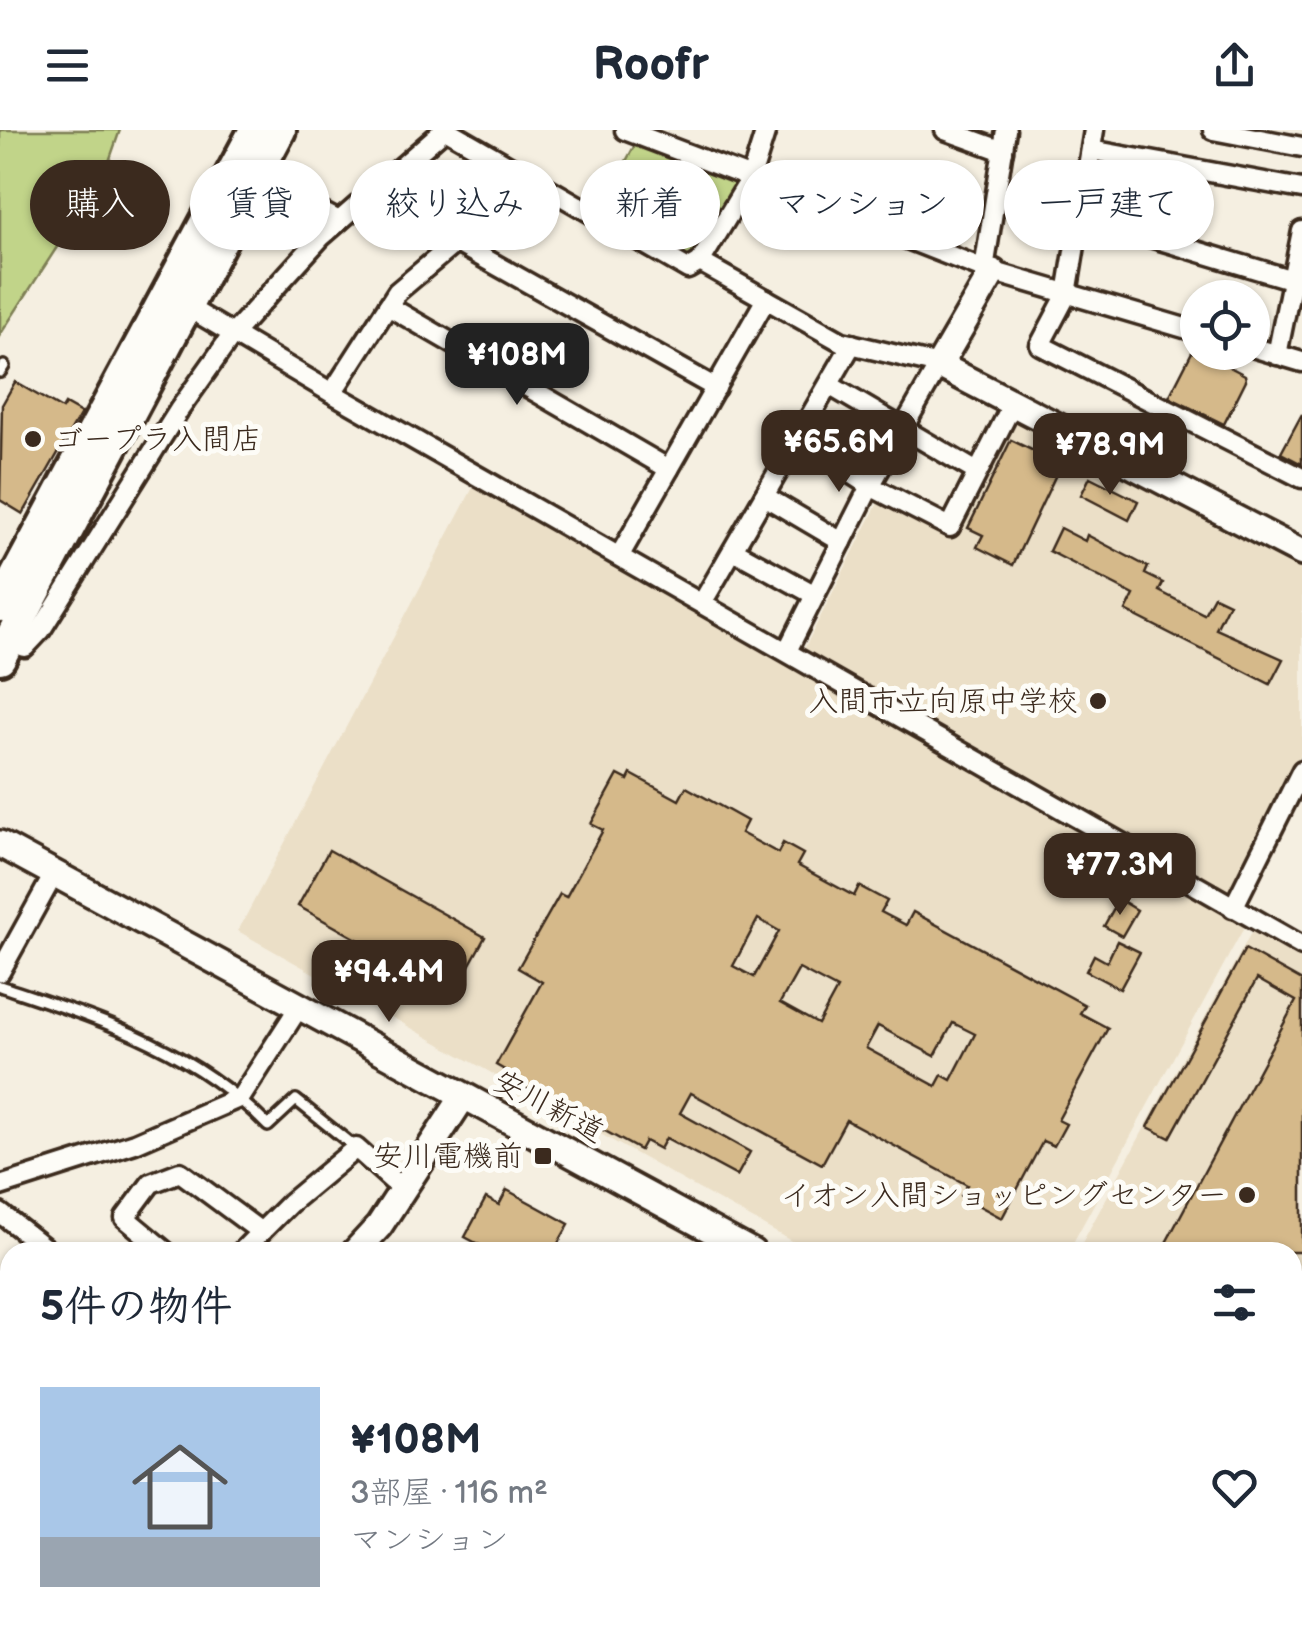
<!DOCTYPE html>
<html lang="ja">
<meta charset="utf-8">
<style>
body{margin:0;font-family:"Balsamiq Sans","Klee One",sans-serif;background:#f6f6f7;color:#1f2937;height:100vh;display:flex;flex-direction:column;font-size:38px;white-space:nowrap}
*{box-sizing:border-box;margin:0}
p{font-size:32px;color:#747a83}
.icon{flex:none;width:55px;height:55px;fill:none;stroke:currentColor;stroke-width:2;stroke-linecap:round;stroke-linejoin:round}
.map{position:relative;flex:1;overflow:hidden}
.drawer{position:absolute;left:0px;top:1112px;width:1302px;height:392px;display:flex;flex-direction:column;background:#fff;border-radius:30px 30px 0 0;box-shadow:0 2px 8px #0004}
.drawer>*{flex:none}
.top-card{position:absolute;left:30px;top:30px;width:1242px;height:90px;display:flex;gap:20px}
.controls{position:absolute;left:1180px;top:150px;display:grid;gap:20px}
.controls a{display:grid;place-items:center;width:90px;height:90px;border-radius:50%;background:#fff;box-shadow:0 2px 8px #0004;font-size:50px}
.price{position:absolute;translate:-50% -85px;padding:0 22px;border-radius:20px;background:#3b2a1e;color:#fff;font-size:32px;line-height:65px;filter:drop-shadow(0 2px 5px #0008)}
.price::after{content:'';position:absolute;left:50%;top:60px;width:30px;height:22px;margin-left:-15px;background:inherit;clip-path:polygon(0 0,100% 0,50% 100%)}
.price.selected{background:#222;color:#fff}
ul{padding:0;list-style:none}
li{display:flex;align-items:center;gap:30px;height:250px;padding:0 40px}
li span{display:grid;place-items:center;flex:none;width:280px;height:200px;border-radius:0px;color:#555}
li>.icon{margin-inline-start:auto}
span .icon{width:120px;height:120px;fill:#fffc;stroke-width:1}
li b{font-size:42px}
h2{display:flex;justify-content:space-between;align-items:center;height:120px;padding:0 40px;font-size:42px}
.chip{padding:0 35px;border-radius:45px;background:#fff;box-shadow:0 2px 8px #0004;font-size:35px;line-height:90px}
.chip.selected{background:#3b2a1e;color:#fff}
header{display:flex;justify-content:space-between;align-items:center;height:130px;padding:0 40px;background:#fff;font-size:45px;font-weight:700}
.map>svg:first-child{display:block}
.built{fill:#ebdfc7}
.green{fill:#c1d489;stroke:#7e7f54;stroke-width:2.5}
.building{fill:#d5b98a;stroke:#3b2a1e;stroke-width:2.5;fill-rule:evenodd}
.lines{fill:none;stroke-linecap:round;stroke-linejoin:round}
.lane-casing{stroke:#3b2a1e;stroke-width:16}
.street-casing{stroke:#3b2a1e;stroke-width:25}
.secondary-casing{stroke:#3b2a1e;stroke-width:32}
.highway-casing{stroke:#3b2a1e;stroke-width:38}
.path{stroke:#3b2a1e;stroke-width:2.5;stroke-dasharray:8 8;stroke-linecap:butt}
.lane{stroke:#fdfcf7;stroke-width:9}
.street{stroke:#fdfcf7;stroke-width:18}
.secondary{stroke:#fdfcf7;stroke-width:25}
.highway{stroke:#fdfcf7;stroke-width:30}
.poi-dot{fill:#3b2a1e;stroke:#fdfcf7;stroke-width:4}
.labels{text-anchor:middle;stroke-width:10;stroke-linejoin:round;paint-order:stroke}
.poi-label{font-size:30px;fill:#3b2a1e;stroke:#fdfcf7;text-anchor:end}
.street-label{font-size:30px;fill:#3b2a1e;stroke:#fdfcf7}
</style>
<header><svg class="icon" aria-label="menu" viewBox="0 0 24 24"><path d="M4 6h16M4 12h16M4 18h16"/></svg>Roofr<svg class="icon" aria-label="share" viewBox="0 0 24 24"><path d="M12 15V3M7 8l5-5 5 5M5 13v7h14v-7"/></svg></header>
<div class="map">
<svg width="1302" height="1504" viewBox="0 0 1302 1504">
<rect width="100%" height="100%" fill="#f5efe1"/>
<filter id="ink" filterUnits="userSpaceOnUse"><feTurbulence type="fractalNoise" baseFrequency=".01" numOctaves="2"/><feDisplacementMap in="SourceGraphic" scale="20" xChannelSelector="R" yChannelSelector="G"/><feConvolveMatrix kernelMatrix="1 2 1 2 8 2 1 2 1" color-interpolation-filters="sRGB"/></filter>
<g filter="url(#ink)">
<g class="built">
<polygon points="1011,283 1302,435 1302,622 1229,763 804,519 881,367 951,403"/>
<polygon points="477,350 1247,792 1068,1122 811,1122 238,801"/>
<polygon points="1252,801 1302,830 1302,1340 1293,1357 1292,1122 1077,1122"/>
</g>
<g class="green">
<polygon points="0,0 120,0 105,43 0,205"/>
<polygon points="636,13 733,48 737,56 697,127 689,131 599,80"/>
<polygon points="348,1495 410,1495 412,1504 345,1504"/>
<polygon points="528,1495 615,1495 605,1504 530,1504"/>
</g>
<g class="building">
<polygon points="1192,222 1201,222 1245,245 1246,250 1224,294 1169,267"/>
<polygon points="15,252 62,279 65,274 81,283 23,384 0,370 2,275"/>
<polygon points="1302,284 1302,334 1281,323"/>
<polygon points="1011,310 1061,334 1013,435 977,417 983,405 968,398"/>
<polygon points="1090,347 1138,371 1129,390 1081,365"/>
<polygon points="1060,398 1085,411 1087,405 1148,437 1145,444 1163,453 1159,461 1204,484 1214,466 1229,473 1216,499 1283,529 1270,554 1126,481 1134,465 1049,421"/>
<path d="M631,644L679,670L686,657L747,691L741,703L778,723L783,713L803,724L797,735L854,766L859,756L887,771L881,782L906,795L913,782L1085,875L1080,883L1108,898L1058,990L1066,994L1054,1016L1043,1011L1002,1088L961,1066L967,1055L846,990L822,1034L691,963L680,983L750,1022L737,1046L666,1008L660,1019L645,1011L640,1020L506,947L508,942L496,935L542,852L518,838L560,764L566,767L603,700L591,694L618,645L628,650ZM758,789L779,801L754,847L733,836ZM799,839L837,859L818,894L780,873ZM953,893L975,904L951,950L942,945L936,956L866,918L878,896L935,926Z"/>
<polygon points="329,720 485,807 454,863 298,776"/>
<polygon points="1119,769 1137,780 1122,806 1104,796"/>
<polygon points="1117,811 1140,822 1120,859 1086,841 1094,825 1107,832"/>
<polygon points="1245,819 1302,851 1302,1122 1161,1122 1296,871 1257,849 1170,1008 1148,997"/>
<polygon points="507,1060 569,1094 553,1122 493,1122 465,1107 486,1068 499,1075"/>
</g>
<g class="lines">
<defs>
<g id="lane">
<polyline points="0,242 4,236"/>
<path d="M0,856C101,890 192,917 268,996L296,970L356,1018"/>
<polyline points="1187,1495 1192,1504"/>
</g>
<g id="street">
<polyline points="447,0 688,139 700,132 751,48 625,0"/>
<polyline points="766,0 751,48 984,139 1198,202"/>
<polyline points="945,0 1003,21"/>
<polyline points="1094,0 1067,164 1040,215 1302,348"/>
<polyline points="1213,0 1302,17"/>
<polyline points="1091,20 1302,59"/>
<polyline points="255,47 339,91"/>
<polyline points="1080,86 1293,150"/>
<polyline points="457,113 716,258"/>
<polyline points="700,132 842,212 939,235 870,356 787,521"/>
<polyline points="984,139 1006,0"/>
<polyline points="179,172 332,263 1302,816"/>
<polyline points="388,176 669,339"/>
<polyline points="1252,217 1302,232"/>
<polyline points="1277,225 1302,101"/>
<polyline points="829,255 977,342"/>
<polyline points="332,263 397,162 531,49"/>
<polyline points="797,309 870,356 950,397 1013,273"/>
<polyline points="764,366 842,412"/>
<polyline points="733,420 815,465"/>
<polyline points="620,425 766,169"/>
<polyline points="702,473 852,214"/>
<polyline points="9,512 25,517 41,500 179,280 233,204 321,107 444,0"/>
<polyline points="1233,778 1302,640"/>
<polyline points="0,842 54,744"/>
<polyline points="0,1056 135,1013 241,967 299,877"/>
<polyline points="0,1083 50,1122"/>
<polyline points="166,1122 125,1088 151,1053 180,1042 261,1102"/>
<polyline points="241,1122 290,1073 356,1018 403,1060"/>
<polyline points="0,1441 10,1432"/>
<polyline points="178,1495 181,1504"/>
<polyline points="416,1495 418,1504"/>
<polyline points="494,1495 496,1504"/>
<polyline points="831,1495 894,1504"/>
<polyline points="1217,1495 1237,1504"/>
<polyline points="262,1504 270,1495"/>
<polyline points="724,1504 739,1495"/>
<polyline points="1027,1504 1031,1495"/>
</g>
<g id="secondary">
<polyline points="993,142 939,235 1302,423"/>
<polyline points="0,714 752,1122"/>
<polyline points="355,1122 379,1096 463,967"/>
<polyline points="1292,1392 1302,1376"/>
<polyline points="1292,1419 1302,1424"/>
<polyline points="98,1495 101,1504"/>
<polyline points="1049,1495 1071,1504"/>
<polyline points="337,1504 341,1495"/>
<polyline points="612,1504 623,1495"/>
<polyline points="1151,1504 1169,1495"/>
</g>
<g id="highway">
<polyline points="0,476 255,0"/>
<polyline points="0,528 280,0"/>
</g>
</defs>
<use href="#lane" class="lane-casing"/>
<use href="#street" class="street-casing"/>
<use href="#secondary" class="secondary-casing"/>
<use href="#highway" class="highway-casing"/>
<g class="path">
<polyline points="694,46 694,76 686,87 696,108"/>
<polyline points="385,1495 397,1504"/>
<polyline points="532,1495 535,1504"/>
<polyline points="555,1504 575,1495"/>
</g>
<use href="#lane" class="lane"/>
<use href="#street" class="street"/>
<use href="#secondary" class="secondary"/>
<use href="#highway" class="highway"/>
</g>
</g>
<g class="poi-dot">
<circle cx="33" cy="309" r="10"/>
<circle cx="1098" cy="571" r="10"/>
<rect x="533" y="1016" width="20" height="20" rx="5"/>
<circle cx="1247" cy="1065" r="10"/>
</g>
<g class="labels">
<g class="poi-label">
<text x="53" y="319" text-anchor="start">ゴープラ入間店</text>
<text x="1078" y="581">入間市立向原中学校</text>
<text x="523" y="1036">安川電機前</text>
<text x="1227" y="1075">イオン入間ショッピングセンター</text>
</g>
<g class="street-label">
<text transform="translate(549 976) rotate(28)" y="10">安川新道</text>
</g>
</g>
</svg>
<div class="controls">
<a><svg class="icon" aria-label="locate" viewBox="0 0 24 24"><circle cx="12" cy="12" r="6"/><path d="M12 2v4M12 18v4M2 12h4M18 12h4"/></svg></a>
</div>
<b class="price selected" style="left:517px;top:278px">¥108M</b>
<b class="price" style="left:839px;top:365px">¥65.6M</b>
<b class="price" style="left:1110px;top:368px">¥78.9M</b>
<b class="price" style="left:1120px;top:788px">¥77.3M</b>
<b class="price" style="left:389px;top:895px">¥94.4M</b>
<div class="top-card">
<a class="chip selected">購入</a>
<a class="chip">賃貸</a>
<a class="chip">絞り込み</a>
<a class="chip">新着</a>
<a class="chip">マンション</a>
<a class="chip">一戸建て</a>
</div>
<section class="drawer">
<h2>5件の物件<svg class="icon" aria-label="filters" viewBox="0 0 24 24"><path d="M4 7h16M4 17h16"/><circle cx="9" cy="7" r="2"/><circle cx="15" cy="17" r="2"/></svg></h2>
<ul>
<li><span style="background:linear-gradient(#a9c7e8 75%,#9aa5b1 0)"><svg class="icon" aria-label="home" viewBox="0 0 24 24"><path d="M3 11l9-7 9 7M6 9v11h12V9"/></svg></span><div><b>¥108M</b><p>3部屋 · 116 m²</p><p>マンション</p></div><svg class="icon" aria-label="heart" viewBox="0 0 24 24"><path d="M12 20l-8-8c-3-5 5-10 8-4 3-6 11-1 8 4z"/></svg></li>
</ul>
</section>
</div>
